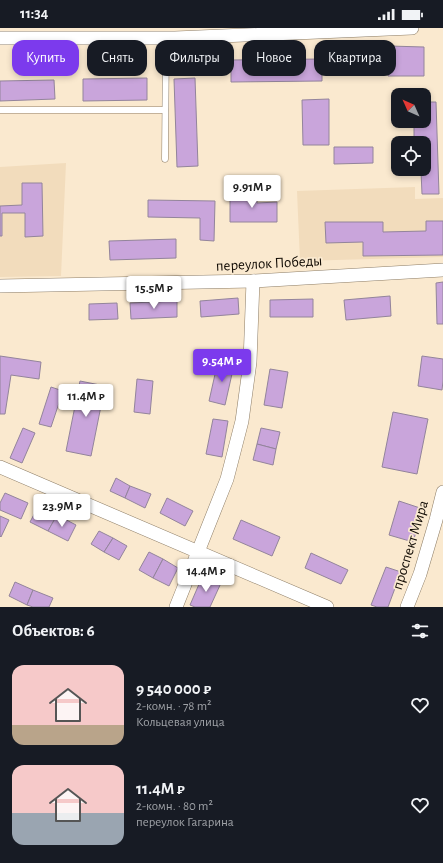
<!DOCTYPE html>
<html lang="ru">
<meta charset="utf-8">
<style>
body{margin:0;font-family:"Alegreya Sans",sans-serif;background:#20242c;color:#f1f3f6;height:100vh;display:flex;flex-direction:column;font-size:15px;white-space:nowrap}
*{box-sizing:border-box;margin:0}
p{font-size:13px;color:#9ea1a6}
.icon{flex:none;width:22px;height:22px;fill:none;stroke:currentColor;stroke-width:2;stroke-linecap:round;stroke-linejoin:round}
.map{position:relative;height:579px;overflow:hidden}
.panel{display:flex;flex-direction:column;background:#171b24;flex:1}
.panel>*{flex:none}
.banner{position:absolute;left:12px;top:12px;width:419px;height:36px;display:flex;gap:8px}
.needle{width:26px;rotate:315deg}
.fabs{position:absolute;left:391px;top:60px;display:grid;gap:8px}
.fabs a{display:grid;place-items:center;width:40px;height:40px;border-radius:8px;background:#171b24;box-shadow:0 2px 6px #0003;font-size:20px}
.price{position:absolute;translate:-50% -34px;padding:0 9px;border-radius:4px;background:#fff;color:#222;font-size:13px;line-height:26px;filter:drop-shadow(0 1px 2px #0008)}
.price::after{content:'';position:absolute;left:50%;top:24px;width:12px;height:9px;margin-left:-6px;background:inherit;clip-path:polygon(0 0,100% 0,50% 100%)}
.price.active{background:#7c3aed;color:#fff}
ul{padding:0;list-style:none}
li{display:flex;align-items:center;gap:12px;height:100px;padding:0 12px}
li span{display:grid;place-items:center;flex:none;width:112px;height:80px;border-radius:12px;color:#555}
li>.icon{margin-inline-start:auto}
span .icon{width:48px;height:48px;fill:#fffc;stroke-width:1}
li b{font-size:17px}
h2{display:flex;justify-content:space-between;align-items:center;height:48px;padding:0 12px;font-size:17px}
.chip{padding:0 14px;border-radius:12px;background:#171b24;box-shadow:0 2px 6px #0003;font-size:14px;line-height:36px}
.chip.active{background:#7c3aed;color:#fff}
.status{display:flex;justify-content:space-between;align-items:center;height:28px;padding:0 20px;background:#171b24;direction:ltr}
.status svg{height:11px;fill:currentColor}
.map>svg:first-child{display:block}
.built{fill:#f2dcbc}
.building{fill:#c9a5db;stroke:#93849b}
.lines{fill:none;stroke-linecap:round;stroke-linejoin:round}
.service-casing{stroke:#8d7d66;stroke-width:7}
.minor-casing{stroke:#8d7d66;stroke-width:14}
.service{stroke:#fff;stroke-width:6}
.minor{stroke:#fff;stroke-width:13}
.labels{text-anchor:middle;stroke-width:3.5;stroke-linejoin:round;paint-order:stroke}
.street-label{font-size:15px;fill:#120c05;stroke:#fae9cf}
</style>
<div class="status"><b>11:34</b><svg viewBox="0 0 49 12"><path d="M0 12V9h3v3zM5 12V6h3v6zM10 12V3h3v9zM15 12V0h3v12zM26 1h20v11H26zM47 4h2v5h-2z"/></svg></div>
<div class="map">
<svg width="443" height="579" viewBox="0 0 443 579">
<rect width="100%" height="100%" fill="#fae9cf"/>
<g class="built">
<polygon points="66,135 61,248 0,249 0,139"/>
<polygon points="415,159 415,171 443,170 443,229 300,233 297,163"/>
</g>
<g class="building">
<polygon points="389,18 424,19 424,48 388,48"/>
<polygon points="322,31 322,53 231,54 231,32"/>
<polygon points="147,50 147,72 83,73 83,51"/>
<polygon points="195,50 198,138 177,139 174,51"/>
<polygon points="54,52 55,71 0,73 0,53"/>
<polygon points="329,71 329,117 303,117 302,72"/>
<polygon points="426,74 436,74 439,166 422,166 421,143 417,143 416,141 424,141 424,115 414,115 414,93 424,93 424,92 426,91"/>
<polygon points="334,119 373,119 373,135 334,136"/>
<polygon points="22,155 42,155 43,208 25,209 25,185 2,185 2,208 0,208 0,178 22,177"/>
<polygon points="230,166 257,166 257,175 277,174 277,194 230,194"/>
<polygon points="148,172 215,173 214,213 200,212 200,190 148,189"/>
<polygon points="426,193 443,193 443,227 363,228 363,214 326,215 325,194 383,194 383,204 426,203"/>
<polygon points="176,211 176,230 110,232 109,213"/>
<polygon points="443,254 443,296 437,296 436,255"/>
<polygon points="390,268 391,288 346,292 344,272"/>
<polygon points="238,270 239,286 201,289 200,273"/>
<polygon points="313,271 313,289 270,289 270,272"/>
<polygon points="177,273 177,289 131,291 130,275"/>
<polygon points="117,275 118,291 89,292 89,276"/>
<polygon points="0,328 41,334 39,351 11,347 5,386 0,386"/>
<polygon points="422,328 443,331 443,353 442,362 418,358"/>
<polygon points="218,333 234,337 225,377 209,373"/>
<polygon points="270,341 288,344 282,380 264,377"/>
<polygon points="137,351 153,353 150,386 134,384"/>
<polygon points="80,353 105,358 91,428 66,423"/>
<polygon points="51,359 63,363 51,399 39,396"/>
<polygon points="393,384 428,391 417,446 382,439"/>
<polygon points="213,391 228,393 222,429 206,426"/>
<polygon points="23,400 35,405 22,435 10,430"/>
<polygon points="261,400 280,404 276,421 257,416"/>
<polygon points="257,416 276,421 273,437 253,432"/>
<polygon points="116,450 130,458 125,470 110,463"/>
<polygon points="130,458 151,466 145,480 125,470"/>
<polygon points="5,465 28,475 21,491 0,482 0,475"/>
<polygon points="167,470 193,483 185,498 160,485"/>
<polygon points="399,473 423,481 413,514 389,507"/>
<polygon points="39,477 57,487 48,503 30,494"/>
<polygon points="57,487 76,497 68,513 48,503"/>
<polygon points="0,488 9,492 1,509 0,508"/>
<polygon points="241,492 280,509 272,528 233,511"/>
<polygon points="99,503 113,510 104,524 91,516"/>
<polygon points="113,510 127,518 119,532 104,524"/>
<polygon points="149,524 163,531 153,550 139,542"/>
<polygon points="311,525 348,542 341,556 305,540"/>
<polygon points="163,531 178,540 169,558 153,550"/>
<polygon points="386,539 401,544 388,579 377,579 371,577"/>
<polygon points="203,547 221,555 210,579 195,579 190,577"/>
<polygon points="15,554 33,562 27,577 9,568"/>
<polygon points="33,562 53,570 49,579 33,579 27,577"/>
</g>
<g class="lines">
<defs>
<g id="service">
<polyline points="0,82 165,82"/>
<polyline points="165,131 166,10"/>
</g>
<g id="minor">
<polyline points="0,10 175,10 412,0"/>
<polyline points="0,258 253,253 443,242"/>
<polyline points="0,439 327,579"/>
<polyline points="176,579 227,451 242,393 250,334 253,253"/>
<polyline points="407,579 420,546 436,492 443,464"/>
</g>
</defs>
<use href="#service" class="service-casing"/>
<use href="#minor" class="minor-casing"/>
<use href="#service" class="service"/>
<use href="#minor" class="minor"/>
</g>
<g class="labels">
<g class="street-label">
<text transform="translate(269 235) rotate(-3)" y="5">переулок Победы</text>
<text transform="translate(410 517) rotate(-73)" y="5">проспект Мира</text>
</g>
</g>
</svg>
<div class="fabs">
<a><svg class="needle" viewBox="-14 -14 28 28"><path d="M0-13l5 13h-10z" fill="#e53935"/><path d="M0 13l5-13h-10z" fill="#9ea1a6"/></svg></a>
<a><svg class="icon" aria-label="locate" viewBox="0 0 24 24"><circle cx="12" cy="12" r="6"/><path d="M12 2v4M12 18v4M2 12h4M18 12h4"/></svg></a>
</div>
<b class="price" style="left:252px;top:181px">9.91M ₽</b>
<b class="price" style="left:154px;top:282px">15.5M ₽</b>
<b class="price active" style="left:222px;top:355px">9.54M ₽</b>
<b class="price" style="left:86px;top:390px">11.4M ₽</b>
<b class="price" style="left:62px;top:500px">23.9M ₽</b>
<b class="price" style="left:206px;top:565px">14.4M ₽</b>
<div class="banner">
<a class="chip active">Купить</a>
<a class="chip">Снять</a>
<a class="chip">Фильтры</a>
<a class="chip">Новое</a>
<a class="chip">Квартира</a>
</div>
</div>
<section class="panel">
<h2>Объектов: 6<svg class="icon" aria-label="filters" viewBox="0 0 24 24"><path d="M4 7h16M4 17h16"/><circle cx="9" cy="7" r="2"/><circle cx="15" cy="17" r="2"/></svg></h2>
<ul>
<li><span style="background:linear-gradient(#f6c9c9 75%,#b9a48a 0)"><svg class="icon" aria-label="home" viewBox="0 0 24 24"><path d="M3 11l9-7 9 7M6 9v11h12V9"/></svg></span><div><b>9 540 000 ₽</b><p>2-комн. · 78 m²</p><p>Кольцевая улица</p></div><svg class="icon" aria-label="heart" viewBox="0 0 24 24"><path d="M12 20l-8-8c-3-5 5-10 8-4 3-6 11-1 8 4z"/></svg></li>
<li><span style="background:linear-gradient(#f6c9c9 60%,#9aa5b1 0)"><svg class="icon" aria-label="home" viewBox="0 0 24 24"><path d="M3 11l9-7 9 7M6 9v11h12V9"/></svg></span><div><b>11.4M ₽</b><p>2-комн. · 80 m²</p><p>переулок Гагарина</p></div><svg class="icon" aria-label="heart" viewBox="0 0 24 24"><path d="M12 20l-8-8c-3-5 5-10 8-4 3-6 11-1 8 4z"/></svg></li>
</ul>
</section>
